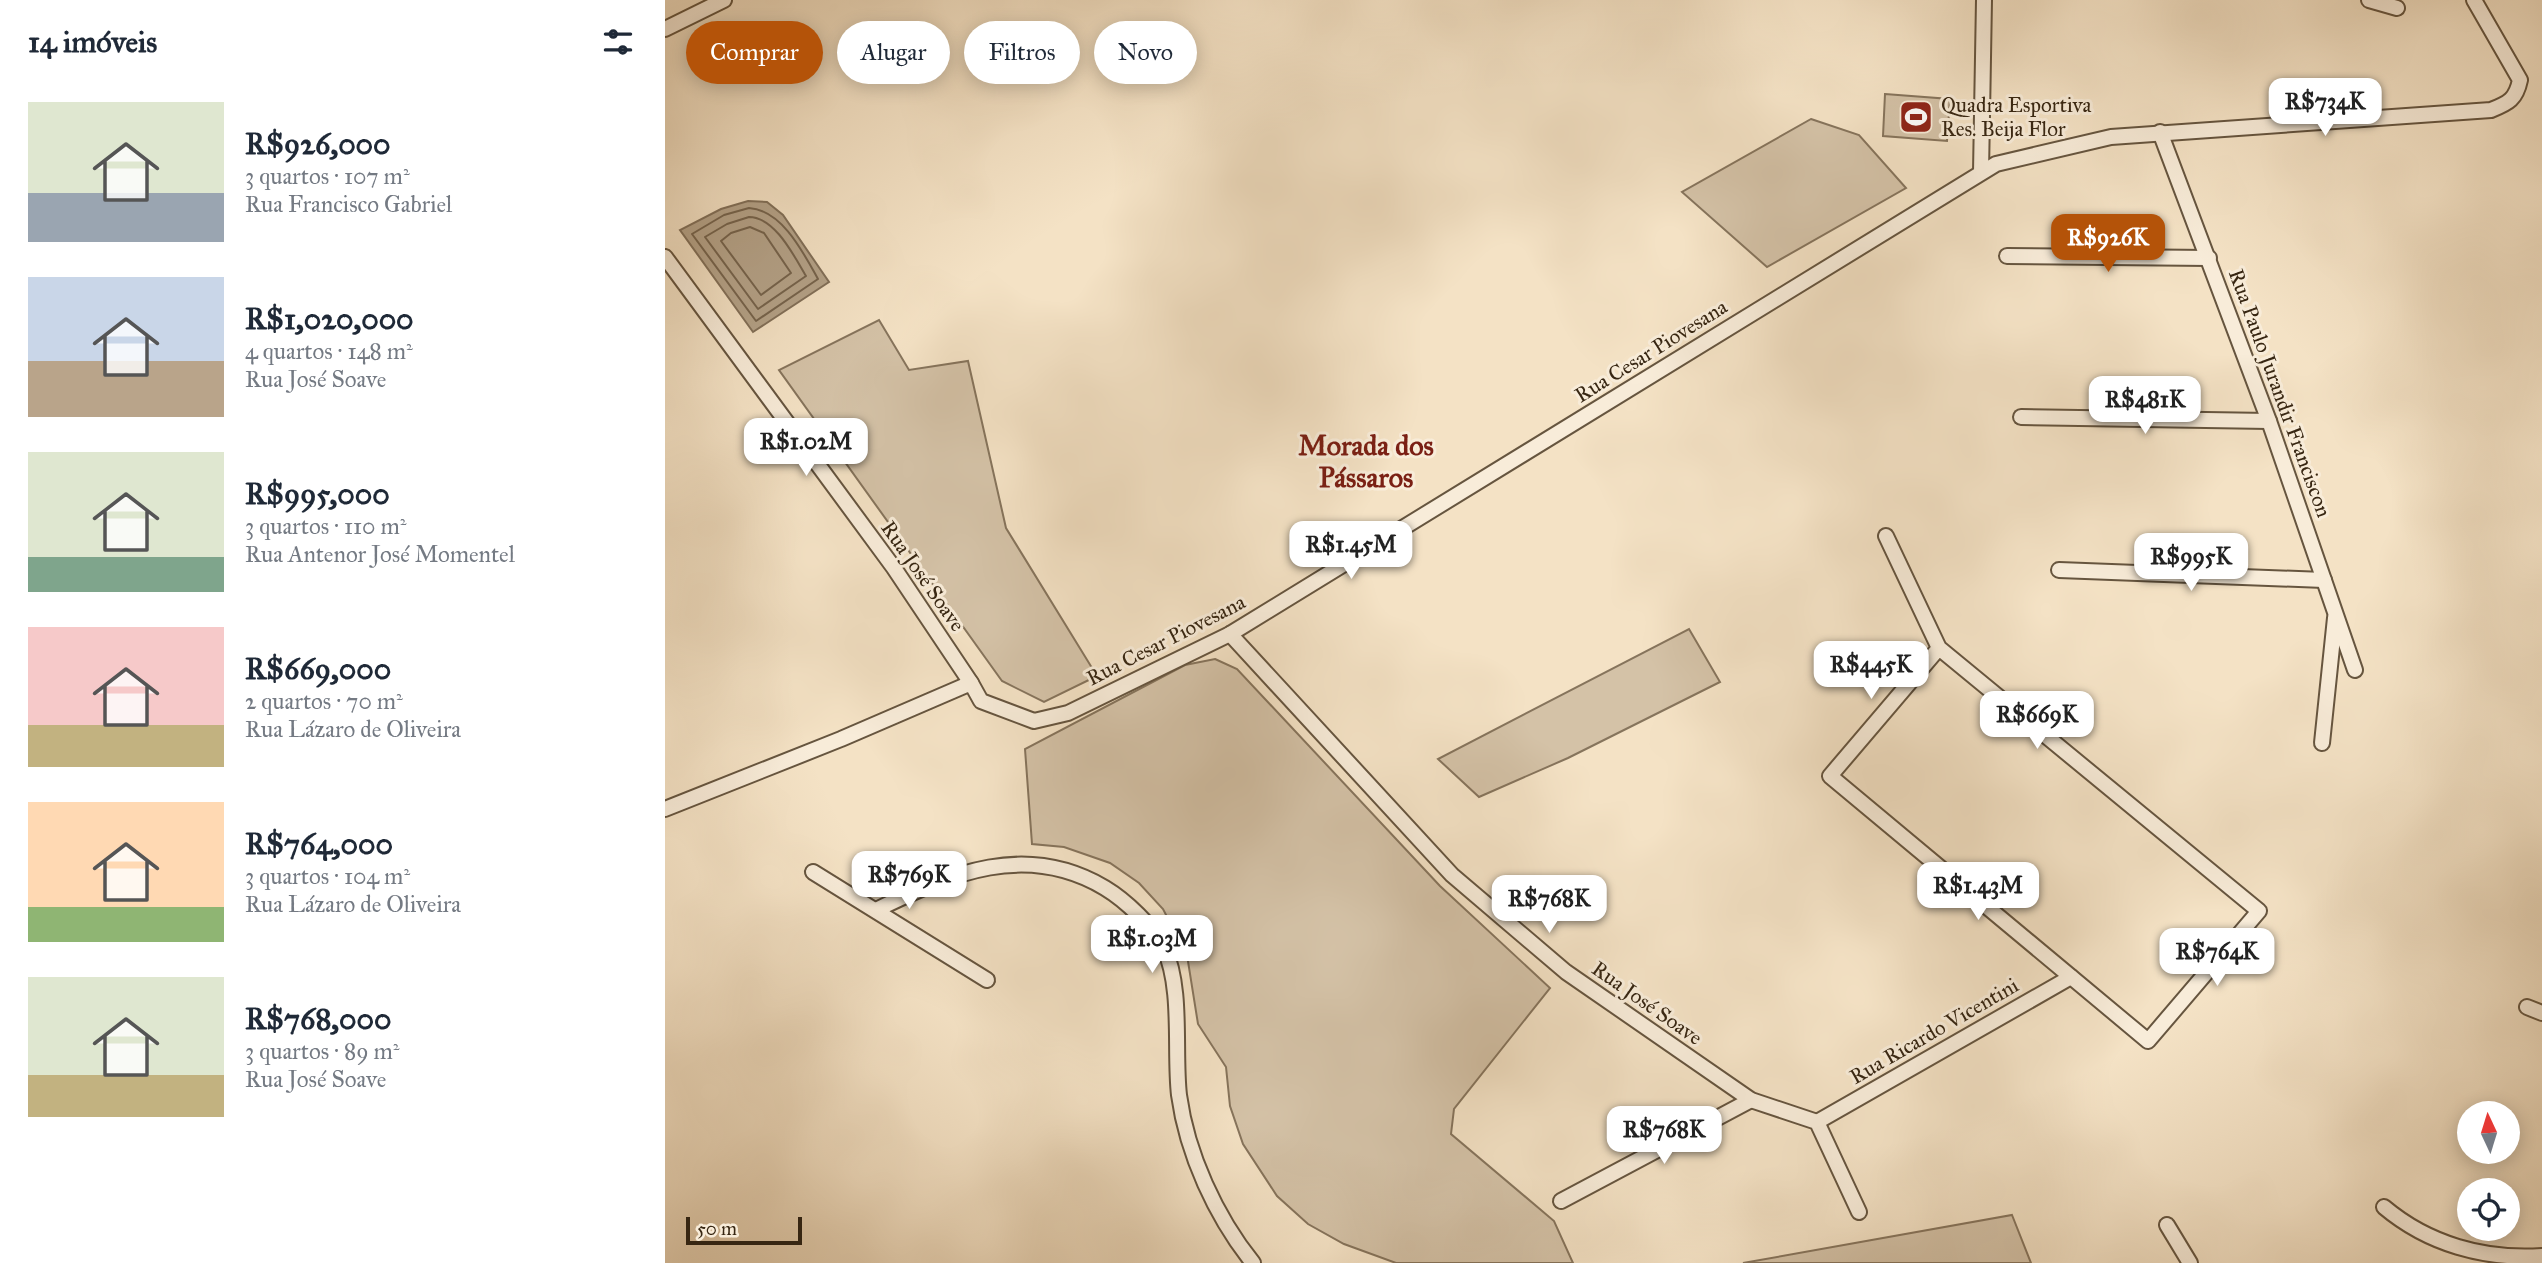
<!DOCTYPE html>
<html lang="pt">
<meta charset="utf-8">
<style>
body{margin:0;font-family:"IM FELL Great Primer",serif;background:#f6f6f7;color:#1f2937;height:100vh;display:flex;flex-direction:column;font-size:26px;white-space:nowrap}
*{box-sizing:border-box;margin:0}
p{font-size:23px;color:#747a83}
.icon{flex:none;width:38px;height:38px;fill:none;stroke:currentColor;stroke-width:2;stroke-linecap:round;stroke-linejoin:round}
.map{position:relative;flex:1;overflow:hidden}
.sheet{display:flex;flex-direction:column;background:#fff;width:665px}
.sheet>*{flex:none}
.guide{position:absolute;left:21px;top:21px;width:665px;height:63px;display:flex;gap:14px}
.needle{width:46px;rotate:356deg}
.controls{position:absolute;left:1792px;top:1101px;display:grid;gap:14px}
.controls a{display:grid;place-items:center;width:63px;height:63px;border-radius:50%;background:#fff;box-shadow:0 4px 18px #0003;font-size:35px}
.scale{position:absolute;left:21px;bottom:18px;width:116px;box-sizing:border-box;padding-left:7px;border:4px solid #372612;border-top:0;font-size:19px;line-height:24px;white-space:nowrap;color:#372612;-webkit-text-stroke:5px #f8ecd9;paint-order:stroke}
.price{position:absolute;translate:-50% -60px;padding:0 16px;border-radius:14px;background:#fff;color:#222;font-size:23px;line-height:46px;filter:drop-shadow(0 2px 4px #0008)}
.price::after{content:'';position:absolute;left:50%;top:42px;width:21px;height:16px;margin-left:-10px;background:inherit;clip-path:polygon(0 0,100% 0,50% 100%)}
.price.selected{background:#b45309;color:#fff}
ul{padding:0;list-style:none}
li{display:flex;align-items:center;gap:21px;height:175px;padding:0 28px}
li span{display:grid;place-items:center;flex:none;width:196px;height:140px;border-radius:0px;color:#555}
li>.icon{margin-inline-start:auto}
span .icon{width:84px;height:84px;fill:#fffc;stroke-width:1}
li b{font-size:30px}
h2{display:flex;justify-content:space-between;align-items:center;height:84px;padding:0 28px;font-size:30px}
.tag{padding:0 24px;border-radius:32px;background:#fff;box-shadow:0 4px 18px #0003;font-size:24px;line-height:63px}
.tag.selected{background:#b45309;color:#fff}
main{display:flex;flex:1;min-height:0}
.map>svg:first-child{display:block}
.green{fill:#d4c2a7;stroke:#86745c;stroke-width:2}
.water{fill:#b4a288;stroke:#827059;stroke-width:2}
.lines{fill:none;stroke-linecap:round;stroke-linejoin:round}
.shore{stroke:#76644d;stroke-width:2}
.minor-casing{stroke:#66553f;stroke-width:18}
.minor{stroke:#f8ecd9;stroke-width:14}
.labels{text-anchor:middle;stroke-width:6;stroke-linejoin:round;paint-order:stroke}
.poi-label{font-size:21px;fill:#372612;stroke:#f8ecd9;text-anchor:start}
.street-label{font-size:21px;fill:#372612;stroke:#f8ecd9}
.district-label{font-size:28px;font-weight:bold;fill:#7a1f14;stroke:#f8ecd9}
</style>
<main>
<section class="sheet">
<h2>14 imóveis<svg class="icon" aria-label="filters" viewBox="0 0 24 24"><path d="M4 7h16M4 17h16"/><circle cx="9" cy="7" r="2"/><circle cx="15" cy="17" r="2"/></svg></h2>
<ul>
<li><span style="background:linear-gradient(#dfe7d0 65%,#9aa5b1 0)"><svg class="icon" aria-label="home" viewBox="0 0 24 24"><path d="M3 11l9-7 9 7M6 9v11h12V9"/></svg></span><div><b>R$926,000</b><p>3 quartos · 107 m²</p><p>Rua Francisco Gabriel</p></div></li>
<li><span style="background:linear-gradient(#c9d6e8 60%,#b9a48a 0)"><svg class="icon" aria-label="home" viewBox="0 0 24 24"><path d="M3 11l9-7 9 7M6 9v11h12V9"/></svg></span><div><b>R$1,020,000</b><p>4 quartos · 148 m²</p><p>Rua José Soave</p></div></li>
<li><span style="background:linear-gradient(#dfe7d0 75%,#7fa58c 0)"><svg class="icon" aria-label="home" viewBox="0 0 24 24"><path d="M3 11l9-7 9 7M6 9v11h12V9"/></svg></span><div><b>R$995,000</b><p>3 quartos · 110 m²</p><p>Rua Antenor José Momentel</p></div></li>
<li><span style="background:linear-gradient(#f6c9c9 70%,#c2b280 0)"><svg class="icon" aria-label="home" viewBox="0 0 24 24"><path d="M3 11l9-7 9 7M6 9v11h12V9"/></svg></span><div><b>R$669,000</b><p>2 quartos · 70 m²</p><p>Rua Lázaro de Oliveira</p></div></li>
<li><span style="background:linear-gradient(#ffd9b3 75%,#8fb573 0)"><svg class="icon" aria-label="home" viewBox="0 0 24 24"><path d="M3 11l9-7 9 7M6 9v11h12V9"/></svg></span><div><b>R$764,000</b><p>3 quartos · 104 m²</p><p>Rua Lázaro de Oliveira</p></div></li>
<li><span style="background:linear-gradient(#dfe7d0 70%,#c2b280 0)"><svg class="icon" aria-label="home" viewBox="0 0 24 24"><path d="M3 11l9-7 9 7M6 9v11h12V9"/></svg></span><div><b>R$768,000</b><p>3 quartos · 89 m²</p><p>Rua José Soave</p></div></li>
</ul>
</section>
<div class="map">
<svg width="1877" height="1263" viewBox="0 0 1877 1263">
<rect width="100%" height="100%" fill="#f4e2c5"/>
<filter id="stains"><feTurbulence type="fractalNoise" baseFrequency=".00286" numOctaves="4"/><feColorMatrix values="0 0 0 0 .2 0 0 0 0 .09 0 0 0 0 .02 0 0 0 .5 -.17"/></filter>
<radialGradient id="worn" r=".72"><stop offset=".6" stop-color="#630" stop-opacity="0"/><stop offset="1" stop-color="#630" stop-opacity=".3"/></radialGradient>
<g class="green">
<polygon points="1220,94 1285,99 1282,141 1218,136"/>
<polygon points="1146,119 1194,135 1241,188 1102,267 1017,192"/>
<polygon points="214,320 244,370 303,361 341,528 432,676 379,702 337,681 114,370"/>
<polygon points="1024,629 1055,682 903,758 814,797 773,759"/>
<polygon points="550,659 572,669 775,886 885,988 789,1109 786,1134 889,1221 908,1263 731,1263 679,1244 643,1224 612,1196 578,1144 565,1106 561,1067 533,1024 522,955 498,909 474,883 445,863 399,847 367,844 360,749 520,665"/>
<polygon points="1347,1215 1366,1263 1078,1263"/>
</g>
<polygon class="water" points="83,201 102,202 118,215 164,282 88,332 15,230 56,209"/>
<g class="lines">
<g class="shore">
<path d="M84,208C117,210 138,252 153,279L91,321L27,234L59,215Z"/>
<path d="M84,217C110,217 129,256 141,276L93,309L40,237L62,224Z"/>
<polygon points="85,227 99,233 126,273 96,295 56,241 66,233"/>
</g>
<defs>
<g id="minor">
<polyline points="1704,0 1732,8"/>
<polyline points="0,29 59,0"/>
<polyline points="1495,132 1604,421 1690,670"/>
<polyline points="1316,172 1319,0"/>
<polyline points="1342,256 1544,258"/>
<polyline points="0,257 229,568 306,683"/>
<polyline points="1356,417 1604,421"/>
<polyline points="1221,536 1274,648 1594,911 1483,1041 1165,776 1274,648"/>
<polyline points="1394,570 1659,580"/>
<polyline points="565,634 787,875 901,972 1086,1100 1152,1122 1194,1212"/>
<polyline points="1657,743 1670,618"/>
<path d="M0,809L176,739L306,683L316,701L369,721L403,713L565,634L1331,164L1446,137L1826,110C1844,103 1851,99 1855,80L1809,0"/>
<polyline points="148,872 322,980"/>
<path d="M211,910C287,873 361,841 440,888C460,900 489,927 499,948C518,988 509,1052 514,1095C522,1154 551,1217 588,1263"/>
<polyline points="1862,1007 1877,1013"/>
<polyline points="1152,1122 1406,977"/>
<polyline points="896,1201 1086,1100"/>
<path d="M1719,1207C1763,1244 1819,1260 1877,1256"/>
<polyline points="1502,1225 1525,1263"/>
</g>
</defs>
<use href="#minor" class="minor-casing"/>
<use href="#minor" class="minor"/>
</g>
<defs>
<symbol id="stadium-square" viewBox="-11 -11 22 22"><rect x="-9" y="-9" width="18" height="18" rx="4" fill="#8f2418" stroke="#f8ecd9"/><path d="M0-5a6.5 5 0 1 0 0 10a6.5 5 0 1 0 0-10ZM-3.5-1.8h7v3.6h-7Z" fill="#fff"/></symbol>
</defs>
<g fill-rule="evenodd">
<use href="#stadium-square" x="1232" y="98" width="38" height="38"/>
</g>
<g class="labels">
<g class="poi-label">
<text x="1276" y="112">Quadra Esportiva<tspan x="1276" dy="24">Res. Beija Flor</tspan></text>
</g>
<g class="street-label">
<text transform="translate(986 351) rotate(-32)" y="7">Rua Cesar Piovesana</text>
<text transform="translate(1615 393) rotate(70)" y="7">Rua Paulo Jurandir Franciscon</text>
<text transform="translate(258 576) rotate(55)" y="7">Rua José Soave</text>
<text transform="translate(501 640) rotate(-27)" y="7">Rua Cesar Piovesana</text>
<text transform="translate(982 1003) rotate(35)" y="7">Rua José Soave</text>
<text transform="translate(1269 1031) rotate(-30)" y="7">Rua Ricardo Vicentini</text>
</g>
<g class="district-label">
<text x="701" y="455">Morada dos<tspan x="701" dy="32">Pássaros</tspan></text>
</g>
</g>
<rect width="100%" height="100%" filter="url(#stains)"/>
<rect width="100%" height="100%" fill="url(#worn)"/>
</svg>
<div class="controls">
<a><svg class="needle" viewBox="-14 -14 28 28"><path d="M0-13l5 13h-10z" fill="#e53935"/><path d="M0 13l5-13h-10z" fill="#747a83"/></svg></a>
<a><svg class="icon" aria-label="locate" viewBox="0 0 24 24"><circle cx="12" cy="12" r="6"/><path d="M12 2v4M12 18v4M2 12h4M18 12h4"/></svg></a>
</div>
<div class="scale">50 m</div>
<b class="price" style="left:1660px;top:138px">R$734K</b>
<b class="price selected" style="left:1443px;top:274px">R$926K</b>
<b class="price" style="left:1480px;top:436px">R$481K</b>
<b class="price" style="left:141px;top:478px">R$1.02M</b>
<b class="price" style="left:686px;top:581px">R$1.45M</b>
<b class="price" style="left:1526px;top:593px">R$995K</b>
<b class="price" style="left:1206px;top:701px">R$445K</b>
<b class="price" style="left:1372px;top:751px">R$669K</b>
<b class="price" style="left:244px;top:911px">R$769K</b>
<b class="price" style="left:1313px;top:922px">R$1.43M</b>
<b class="price" style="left:884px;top:935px">R$768K</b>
<b class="price" style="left:487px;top:975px">R$1.03M</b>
<b class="price" style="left:1552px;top:988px">R$764K</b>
<b class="price" style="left:999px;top:1166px">R$768K</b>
<div class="guide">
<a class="tag selected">Comprar</a>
<a class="tag">Alugar</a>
<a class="tag">Filtros</a>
<a class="tag">Novo</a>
</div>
</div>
</main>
